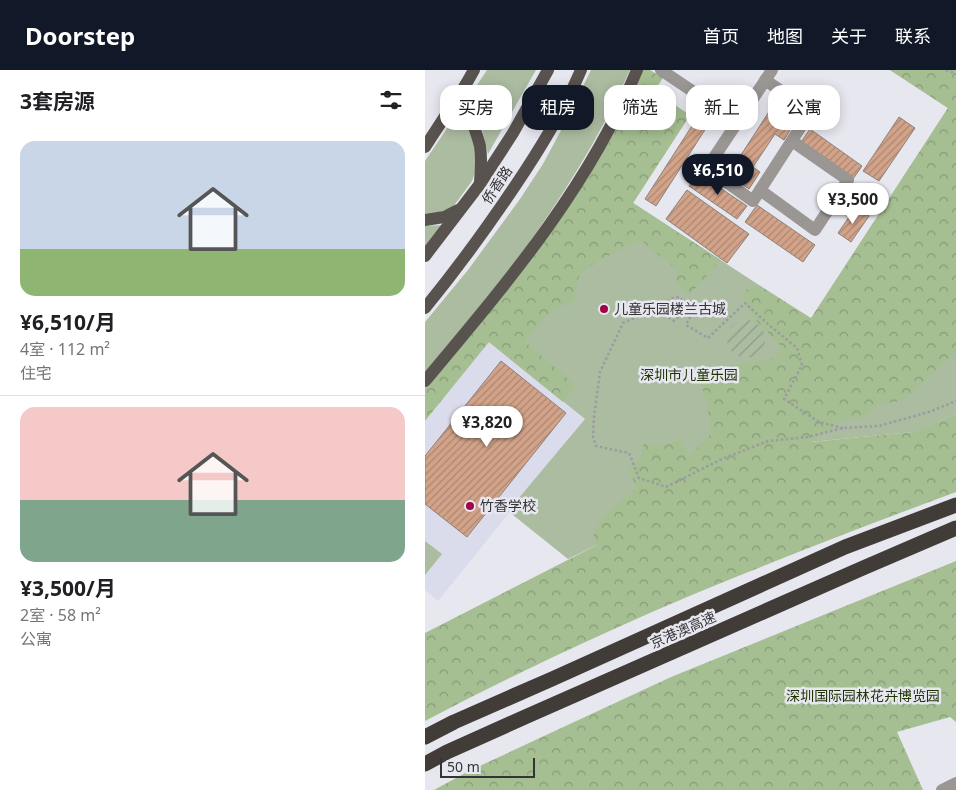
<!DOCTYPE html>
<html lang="zh">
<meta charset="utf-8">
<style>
body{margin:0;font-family:"Noto Sans","Noto Sans SC",sans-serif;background:#f6f6f6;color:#202124;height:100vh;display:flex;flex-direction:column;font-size:19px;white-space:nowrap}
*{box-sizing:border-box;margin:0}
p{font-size:16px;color:#757577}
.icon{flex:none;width:28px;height:28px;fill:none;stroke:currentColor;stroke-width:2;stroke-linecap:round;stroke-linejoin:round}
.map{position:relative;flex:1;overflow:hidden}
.details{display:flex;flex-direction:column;background:#fff;width:425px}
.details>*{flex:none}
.hud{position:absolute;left:15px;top:15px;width:440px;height:45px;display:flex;gap:10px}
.scale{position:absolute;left:15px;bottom:12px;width:95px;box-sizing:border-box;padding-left:5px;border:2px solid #343437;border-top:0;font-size:14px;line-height:18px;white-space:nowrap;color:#343437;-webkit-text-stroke:4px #e7e7ef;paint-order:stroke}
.price{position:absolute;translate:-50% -42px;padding:0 11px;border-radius:18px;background:#fff;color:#222;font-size:16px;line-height:32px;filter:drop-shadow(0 1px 2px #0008)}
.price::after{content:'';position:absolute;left:50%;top:30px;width:15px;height:11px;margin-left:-8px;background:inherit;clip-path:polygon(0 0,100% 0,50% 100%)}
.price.on{background:#111827;color:#fff}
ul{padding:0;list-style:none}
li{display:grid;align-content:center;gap:10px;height:265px;padding:0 20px}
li+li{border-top:1px solid #e0e0e0}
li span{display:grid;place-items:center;height:155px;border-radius:15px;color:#555}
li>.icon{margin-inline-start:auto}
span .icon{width:90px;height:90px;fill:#fffc;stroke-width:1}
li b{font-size:21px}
h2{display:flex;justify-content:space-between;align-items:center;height:60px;padding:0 20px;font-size:21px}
.tag{padding:0 18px;border-radius:15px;background:#fff;box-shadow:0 2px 12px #0003;font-size:18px;line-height:45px}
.tag.on{background:#111827;color:#fff}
header{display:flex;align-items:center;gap:30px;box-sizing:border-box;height:70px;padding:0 25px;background:#111827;color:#fff}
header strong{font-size:24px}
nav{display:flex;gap:28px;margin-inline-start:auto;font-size:18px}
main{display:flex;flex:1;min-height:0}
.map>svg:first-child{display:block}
.built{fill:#dadbeb}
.green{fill:#acbca1}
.forest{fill:url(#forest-crowns)}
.garden{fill:url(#garden-furrows)}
.building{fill:url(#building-hatch);stroke:#8a827e}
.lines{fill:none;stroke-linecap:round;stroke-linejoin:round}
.path{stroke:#9b9ba1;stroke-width:2.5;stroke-dasharray:2.5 2.5;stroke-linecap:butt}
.minor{stroke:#999694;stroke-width:12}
.major{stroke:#595350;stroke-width:12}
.highway{stroke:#423c38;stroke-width:15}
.poi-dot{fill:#9e0247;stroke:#e7e7ef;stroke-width:2}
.labels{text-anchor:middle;stroke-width:5;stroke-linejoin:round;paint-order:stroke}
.street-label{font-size:14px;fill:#343437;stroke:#e7e7ef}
.poi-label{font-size:14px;fill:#343437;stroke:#e7e7ef;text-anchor:start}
.park-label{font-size:14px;fill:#1d3403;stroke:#e7e7ef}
</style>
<header>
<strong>Doorstep</strong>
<nav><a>首页</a><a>地图</a><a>关于</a><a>联系</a></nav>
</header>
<main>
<section class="details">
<h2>3套房源<svg class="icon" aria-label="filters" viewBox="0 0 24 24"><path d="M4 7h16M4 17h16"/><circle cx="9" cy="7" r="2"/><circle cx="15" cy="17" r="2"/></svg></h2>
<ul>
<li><span style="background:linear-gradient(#c9d6e8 70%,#8fb573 0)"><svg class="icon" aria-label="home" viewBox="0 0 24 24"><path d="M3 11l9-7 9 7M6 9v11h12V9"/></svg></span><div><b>¥6,510/月</b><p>4室 · 112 m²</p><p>住宅</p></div></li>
<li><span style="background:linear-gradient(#f6c9c9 60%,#7fa58c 0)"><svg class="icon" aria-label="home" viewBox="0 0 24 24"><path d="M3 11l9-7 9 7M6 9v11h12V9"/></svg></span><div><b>¥3,500/月</b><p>2室 · 58 m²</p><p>公寓</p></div></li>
</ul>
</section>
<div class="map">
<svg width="531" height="720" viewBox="0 0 531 720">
<defs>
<pattern id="forest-crowns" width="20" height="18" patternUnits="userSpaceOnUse" patternTransform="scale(1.25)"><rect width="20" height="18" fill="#a5be92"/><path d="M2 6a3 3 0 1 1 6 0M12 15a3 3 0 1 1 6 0" fill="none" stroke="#879b78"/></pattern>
<pattern id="garden-furrows" width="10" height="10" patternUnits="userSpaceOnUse" patternTransform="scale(1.25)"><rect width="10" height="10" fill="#acbca1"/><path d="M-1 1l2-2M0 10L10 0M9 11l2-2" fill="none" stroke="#8d9a84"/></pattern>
<pattern id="building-hatch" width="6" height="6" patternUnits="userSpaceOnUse" patternTransform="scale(1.25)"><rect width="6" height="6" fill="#d3a389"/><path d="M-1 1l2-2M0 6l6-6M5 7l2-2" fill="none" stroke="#ac8671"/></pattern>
</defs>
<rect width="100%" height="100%" fill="#e7e7ef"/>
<polygon class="built" points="64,272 160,349 13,531 0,520 0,351"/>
<g class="green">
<polygon points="62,0 111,0 63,84 48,21"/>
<path d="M166,0H205C172,74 128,142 79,207C54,240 26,271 0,304V252L43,200L95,129L118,94L141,51Z"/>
<polygon points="465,0 531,0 531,344 488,362 385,372 143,489 83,441 160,349 64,272 265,45 208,133 386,249 523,38"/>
<polygon points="33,42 45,62 49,73 52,96 47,111 28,137 0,147 0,91"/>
<polygon points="19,155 0,177 0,156"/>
<polygon points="0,471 17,484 0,505"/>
</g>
<g class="forest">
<path d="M218,0H225L238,8L229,21L265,45L208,133L296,190L264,225L251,213L253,201L217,171C204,175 160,195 154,207C151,212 151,225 150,230L125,242L101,269L100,272L137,303L151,317L138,332L64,272L0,351V318L109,183L156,118L202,40Z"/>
<path d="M465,0H531V281L479,330L470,332L453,334L442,345L435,348H421L386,372L487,362L531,344V422C445,454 359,487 274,522C181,561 89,604 0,651V563L172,475L168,463C177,444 196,433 211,418C210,411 205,406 204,399L215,390L219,373C233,377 243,376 256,369L263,387L286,364L282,331L274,310L291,298L349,288L356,276L325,244L317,221L335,216L386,248L523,38Z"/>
<polygon points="531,491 531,652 525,647 472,662 498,720 9,720 44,701 246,607"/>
</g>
<circle class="garden" cx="321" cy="269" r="19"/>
<g class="building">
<polygon points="347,37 370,52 359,70 350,64 328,97 335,102 324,119 303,105"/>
<polygon points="474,47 490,58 454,111 438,101"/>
<polygon points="272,48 283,55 231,136 220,129"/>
<polygon points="385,59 437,96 428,109 376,72"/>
<polygon points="273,103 322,136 312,149 264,116"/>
<polygon points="262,120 324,164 302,193 241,149"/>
<polygon points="332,135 390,175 378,192 320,152"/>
<polygon points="431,137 444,146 426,172 413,163"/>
<polygon points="76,291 141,343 42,467 0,434 0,386"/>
</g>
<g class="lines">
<g class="path">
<polyline points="521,0 531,4"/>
<polyline points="418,358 394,352 359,329 377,295 372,278 344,255 320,233 283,268 261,255 269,239 264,238 249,251 243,247 257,231 255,227 248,228 228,240 198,253 175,302 169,347 168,367 171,376 204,383 214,408 241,417 297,389 343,371 382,367 418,358 454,356 504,342 531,331"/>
</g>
<g class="minor">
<polyline points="236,0 312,51"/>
<polyline points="340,10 386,41 328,131 282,98 347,0"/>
<polyline points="335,120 390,160 423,110 367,71"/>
<polyline points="517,720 531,713"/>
</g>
<g class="major">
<path d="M41,14C38,36 50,55 55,76C57,88 56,99 55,112"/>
<polyline points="0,77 41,14 49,0"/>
<polyline points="0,150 19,147 33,140"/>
<polyline points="0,186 55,114 88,63 123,0"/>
<path d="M0,238C36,194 69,148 100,101C121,69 141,35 156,0"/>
<path d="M0,311C81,214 163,119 212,0"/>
</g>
<g class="highway">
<polyline points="0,667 29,652 127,609 420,477 531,435"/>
<polyline points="0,694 22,682 100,647 438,498 531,458"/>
</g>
</g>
<g class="poi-dot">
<circle cx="179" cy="239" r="5"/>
<circle cx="45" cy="436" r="5"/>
</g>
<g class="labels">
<g class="street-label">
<text transform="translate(72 115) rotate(-56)" y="5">侨香路</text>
<text transform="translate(258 560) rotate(-24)" y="5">京港澳高速</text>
</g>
<g class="poi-label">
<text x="189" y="244">儿童乐园楼兰古城</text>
<text x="55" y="441">竹香学校</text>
</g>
<g class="park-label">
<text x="264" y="310">深圳市儿童乐园</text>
<text x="438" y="631">深圳国际园林花卉博览园</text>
</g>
</g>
</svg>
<div class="scale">50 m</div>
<b class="price on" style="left:293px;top:126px">¥6,510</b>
<b class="price" style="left:428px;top:155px">¥3,500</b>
<b class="price" style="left:62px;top:378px">¥3,820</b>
<div class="hud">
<a class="tag">买房</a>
<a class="tag on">租房</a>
<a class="tag">筛选</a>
<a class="tag">新上</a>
<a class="tag">公寓</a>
</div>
</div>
</main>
